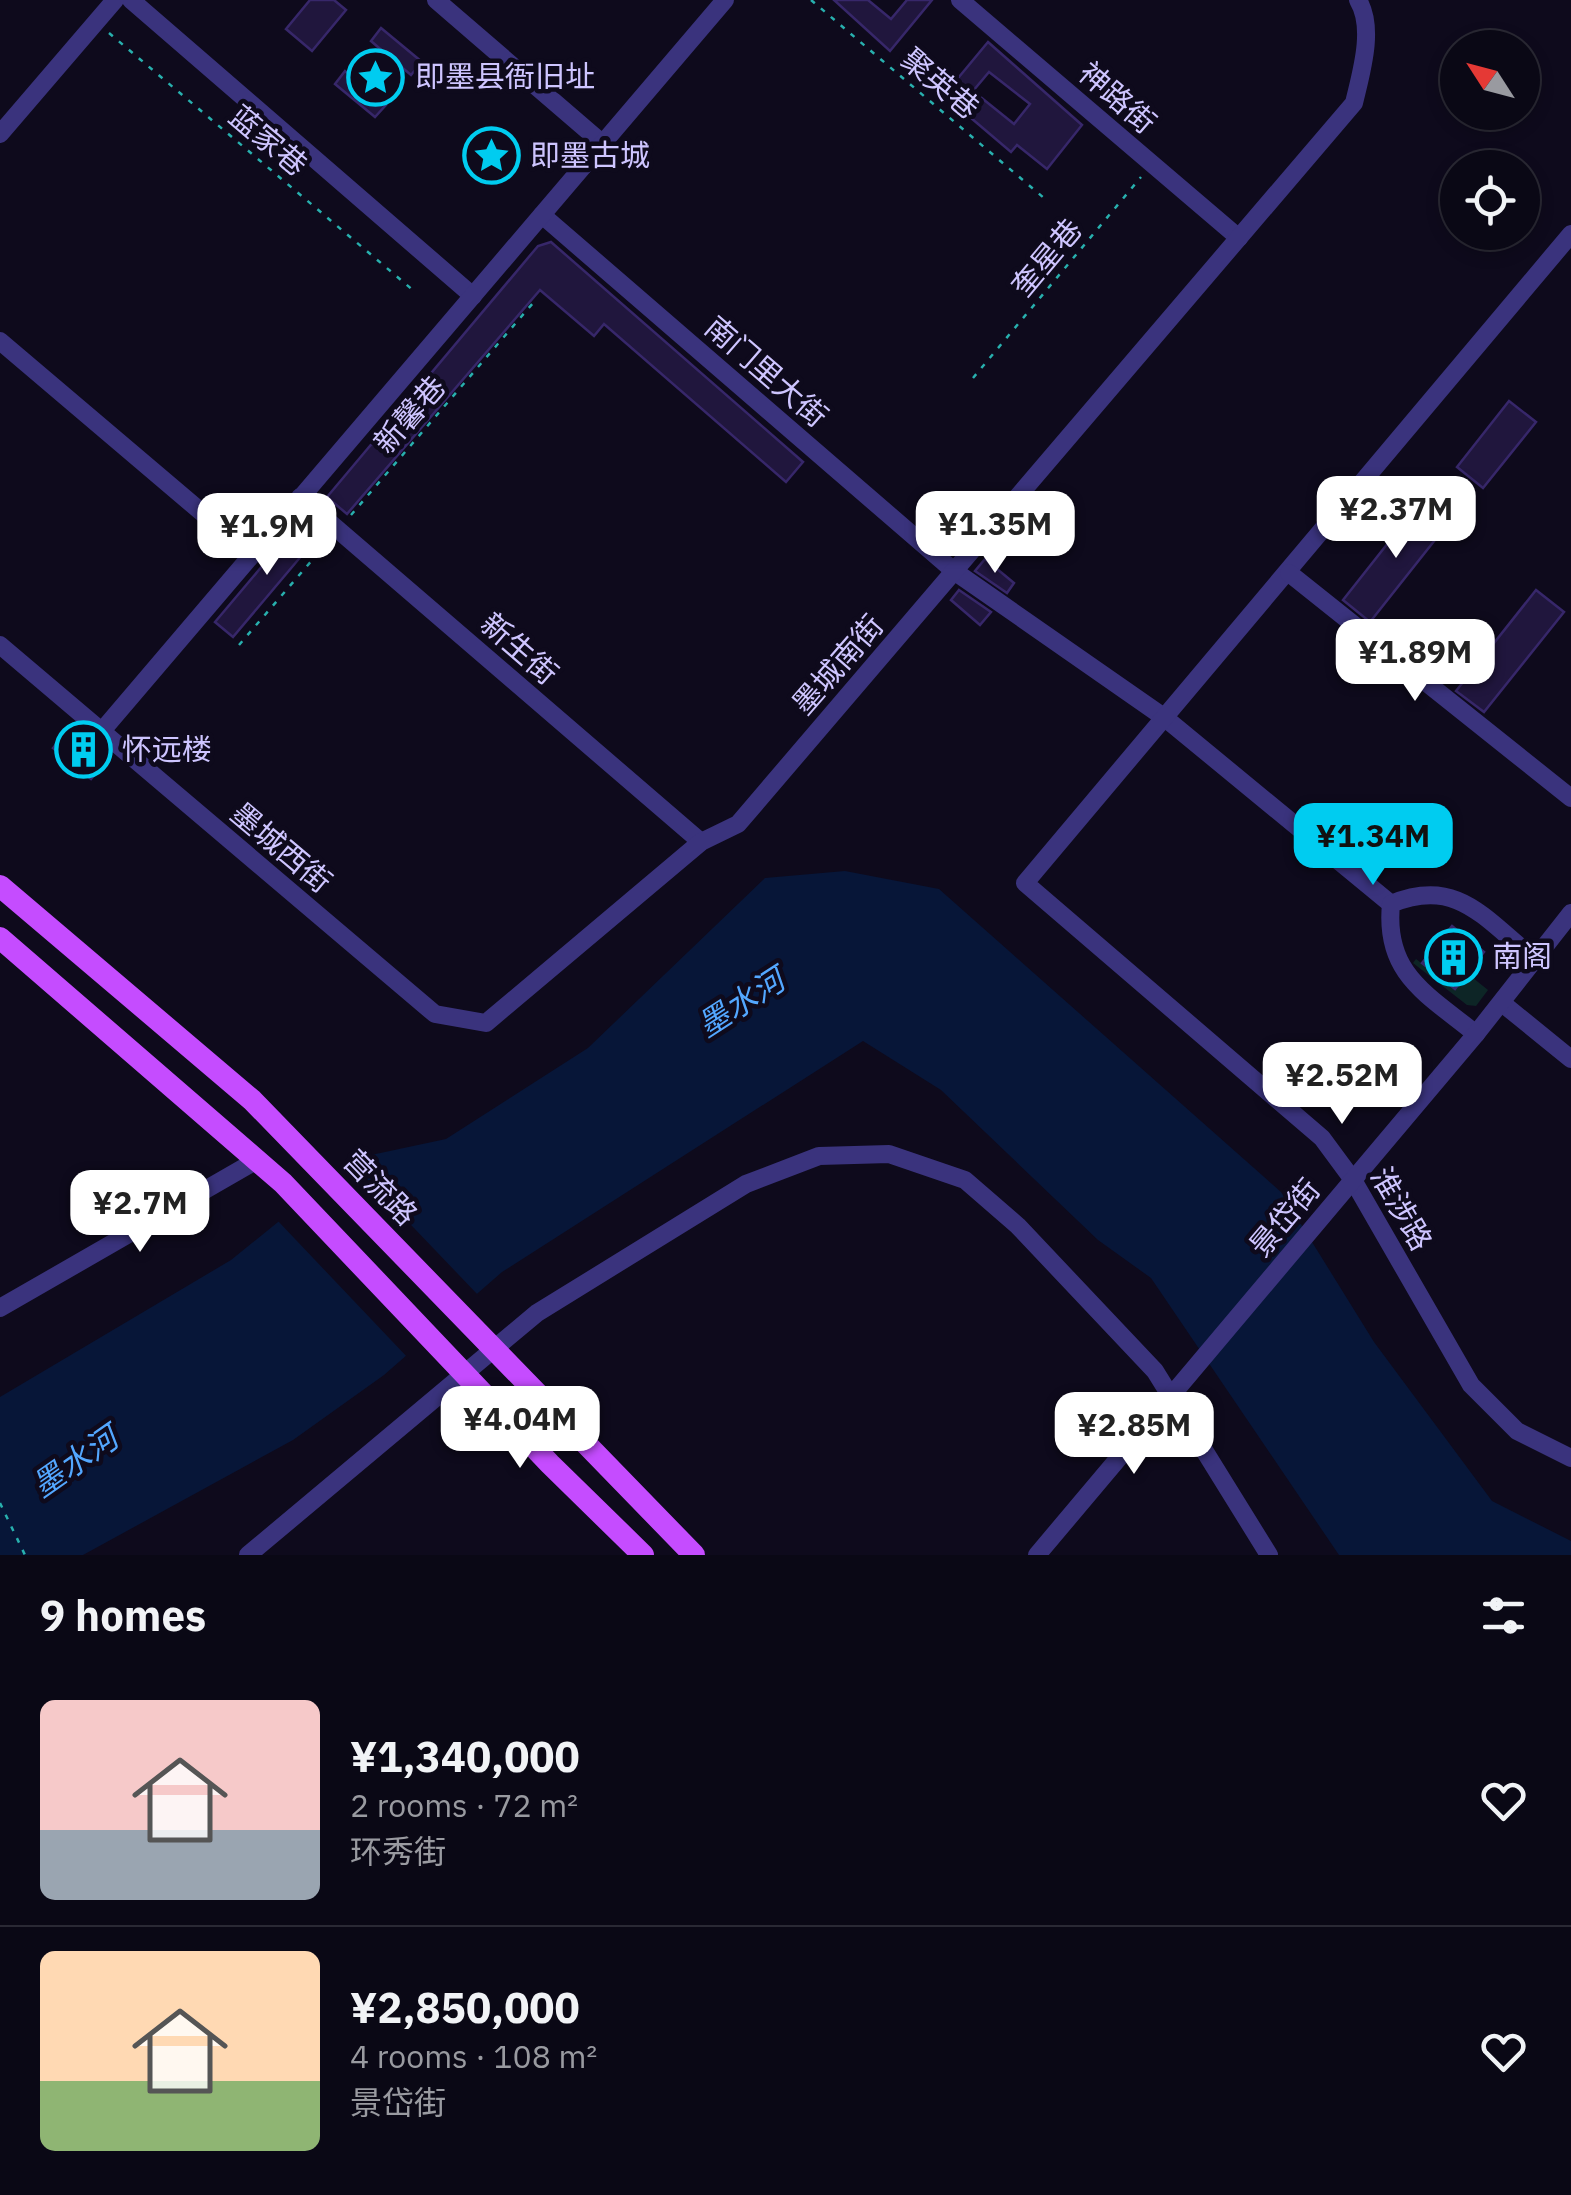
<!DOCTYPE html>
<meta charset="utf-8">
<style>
body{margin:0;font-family:"IBM Plex Sans","Noto Sans SC",sans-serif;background:#181622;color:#f1f3f6;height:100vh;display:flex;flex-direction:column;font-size:38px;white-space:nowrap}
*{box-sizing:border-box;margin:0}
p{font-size:32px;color:#999aa0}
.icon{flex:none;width:55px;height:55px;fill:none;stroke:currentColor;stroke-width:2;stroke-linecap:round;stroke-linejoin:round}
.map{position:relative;height:1555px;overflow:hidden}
.side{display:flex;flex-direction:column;background:#0a0815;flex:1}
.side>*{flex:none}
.needle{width:65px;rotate:306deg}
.controls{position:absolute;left:1440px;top:30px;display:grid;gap:20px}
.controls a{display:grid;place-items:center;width:100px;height:100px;border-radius:50%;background:#0a0815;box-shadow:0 5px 15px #0003,0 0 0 2px #2a2934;font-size:50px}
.price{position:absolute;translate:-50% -85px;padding:0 22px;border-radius:20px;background:#fff;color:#222;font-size:32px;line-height:65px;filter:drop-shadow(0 2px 5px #0008)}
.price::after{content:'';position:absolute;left:50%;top:60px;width:30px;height:22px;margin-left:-15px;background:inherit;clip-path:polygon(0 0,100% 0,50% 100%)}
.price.on{background:#00ccf0;color:#111}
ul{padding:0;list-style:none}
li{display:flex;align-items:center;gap:30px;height:250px;padding:0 40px}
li+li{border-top:2px solid #2a2934}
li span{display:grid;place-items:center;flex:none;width:280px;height:200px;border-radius:15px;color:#555}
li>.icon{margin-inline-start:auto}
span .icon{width:120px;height:120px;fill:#fffc;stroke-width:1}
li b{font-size:42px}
h2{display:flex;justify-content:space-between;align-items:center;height:120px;padding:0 40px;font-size:42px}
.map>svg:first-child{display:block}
.green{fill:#0d2526}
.water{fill:#071638}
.pier{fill:#0e0a1c}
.building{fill:#20163d;stroke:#37276a;stroke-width:2.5;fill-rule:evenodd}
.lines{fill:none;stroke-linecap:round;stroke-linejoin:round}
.path{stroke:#28b0ae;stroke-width:2.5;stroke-dasharray:5 8;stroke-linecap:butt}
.minor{stroke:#3a337d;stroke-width:18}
.major{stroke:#c54cff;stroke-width:22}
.labels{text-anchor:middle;stroke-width:9;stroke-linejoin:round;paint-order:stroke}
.poi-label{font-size:30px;fill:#cec5ff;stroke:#0e0a1c;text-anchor:start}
.street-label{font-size:30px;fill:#cec5ff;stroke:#0e0a1c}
.water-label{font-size:32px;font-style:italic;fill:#53a7ff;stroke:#0e0a1c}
</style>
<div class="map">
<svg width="1571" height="1555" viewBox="0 0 1571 1555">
<rect width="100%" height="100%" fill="#0e0a1c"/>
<polygon class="green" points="1416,959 1455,989 1468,974 1488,990 1476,1006 1467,1005 1413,963"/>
<polygon class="water" points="845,871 939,889 1281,1192 1374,1342 1492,1501 1571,1541 1571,1555 1339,1555 1151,1278 1098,1240 941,1090 863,1041 502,1272 384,1375 293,1440 83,1555 0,1555 0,1397 231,1260 357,1158 446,1139 588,1048 765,878"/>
<polygon class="pier" points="348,1159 479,1296 409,1359 277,1220"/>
<g class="building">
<polygon points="310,0 334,0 346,10 312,51 286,29"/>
<polygon points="834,0 868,0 891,19 907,0 932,0 890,51"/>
<polygon points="381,28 422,62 411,75 398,64 373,95 386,105 375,117 335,84 345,71 361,84 386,54 371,41"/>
<path d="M988,42L1082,125L1047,169L1017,145L1011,152L944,95ZM989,72L1030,104L1014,124L973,91Z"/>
<polygon points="551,242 803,462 786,482 604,324 594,336 540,290 347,514 327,497 538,246"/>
<polygon points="1509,401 1536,422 1483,488 1457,467"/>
<polygon points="1422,500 1450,521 1370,622 1343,600"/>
<polygon points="301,520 319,535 233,637 215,622"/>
<polygon points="985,559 1014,583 1007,593 975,571"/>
<polygon points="959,590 991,612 980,625 951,600"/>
<polygon points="1536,590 1564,612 1484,712 1456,691"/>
<polygon points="73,724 111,755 91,779 53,748"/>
<polygon points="1452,926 1484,952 1455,989 1422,963"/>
</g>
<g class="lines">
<g class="path">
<polyline points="811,0 1044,198"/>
<polyline points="109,33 414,291"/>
<polyline points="973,378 1141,177"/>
<polyline points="351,515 533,303"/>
<polyline points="239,645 326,544"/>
<polyline points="0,1503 25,1555"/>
</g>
<g class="minor">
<polyline points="131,0 473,296"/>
<polyline points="436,0 602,143"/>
<polyline points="960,0 1239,238"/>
<polyline points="0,134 115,0"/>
<polyline points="542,215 954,571 1165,718 1391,904"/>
<polyline points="1571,234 1025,883 1322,1138 1353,1180 1471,1385 1517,1431 1571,1458"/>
<polyline points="0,341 252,555"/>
<polyline points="300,497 701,842"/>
<polyline points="1289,573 1571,798"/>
<path d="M0,645L435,1014L486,1023L701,842L738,824L1354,103C1361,73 1375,28 1358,0"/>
<polyline points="101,732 725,0"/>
<polyline points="1502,1003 1571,1059"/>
<path d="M1476,1034C1427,994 1384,974 1391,904C1458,876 1485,920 1535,959"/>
<polyline points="0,1308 257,1160"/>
<polyline points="248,1555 537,1313 746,1184 819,1156 889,1154 965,1180 1018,1226 1155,1371 1269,1555"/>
<polyline points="1037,1555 1476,1034 1571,913"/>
</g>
<g class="major">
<polyline points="0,886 252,1100 694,1555"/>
<polyline points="0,938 283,1183 550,1464 643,1555"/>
</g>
</g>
<defs>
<symbol id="sight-ring" viewBox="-11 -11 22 22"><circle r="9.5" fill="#0e0a1c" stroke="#00ccf0" stroke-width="1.5"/><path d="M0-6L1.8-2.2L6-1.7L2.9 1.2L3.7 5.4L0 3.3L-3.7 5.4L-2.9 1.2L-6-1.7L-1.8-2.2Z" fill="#00ccf0"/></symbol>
<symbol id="building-ring" viewBox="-11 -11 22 22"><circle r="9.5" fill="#0e0a1c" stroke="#00ccf0" stroke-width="1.5"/><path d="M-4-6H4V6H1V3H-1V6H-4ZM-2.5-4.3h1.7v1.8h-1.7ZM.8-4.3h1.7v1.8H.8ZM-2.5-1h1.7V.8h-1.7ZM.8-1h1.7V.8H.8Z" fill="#00ccf0"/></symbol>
</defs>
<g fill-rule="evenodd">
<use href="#sight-ring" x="344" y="46" width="63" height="63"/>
<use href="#sight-ring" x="460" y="124" width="63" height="63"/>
<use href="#building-ring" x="52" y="718" width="63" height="63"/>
<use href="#building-ring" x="1422" y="926" width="63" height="63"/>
</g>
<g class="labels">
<g class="poi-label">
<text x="415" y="87">即墨县衙旧址</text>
<text x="530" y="166">即墨古城</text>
<text x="122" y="760">怀远楼</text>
<text x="1492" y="967">南阁</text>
</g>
<g class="street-label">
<text transform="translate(940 84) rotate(40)" y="10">聚英巷</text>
<text transform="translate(1117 98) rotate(41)" y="10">神路街</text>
<text transform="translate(268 141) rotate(40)" y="10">蓝家巷</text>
<text transform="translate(1047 258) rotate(-50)" y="10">奎星巷</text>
<text transform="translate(766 372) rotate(41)" y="10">南门里大街</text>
<text transform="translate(410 415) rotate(-49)" y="10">新馨巷</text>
<text transform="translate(519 649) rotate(41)" y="10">新生街</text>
<text transform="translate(838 665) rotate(-49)" y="10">墨城南街</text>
<text transform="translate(281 848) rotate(40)" y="10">墨城西街</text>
<text transform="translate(380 1188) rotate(46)" y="10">营流路</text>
<text transform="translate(1401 1209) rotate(60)" y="10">淮涉路</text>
<text transform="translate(1285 1218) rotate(-50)" y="10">景岱街</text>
</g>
<g class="water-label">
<text transform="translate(741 1003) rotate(-33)" y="11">墨水河</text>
<text transform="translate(75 1462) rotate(-35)" y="11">墨水河</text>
</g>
</g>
</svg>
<div class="controls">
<a><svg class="needle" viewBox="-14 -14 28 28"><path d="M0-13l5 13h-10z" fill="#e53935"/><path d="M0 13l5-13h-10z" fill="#999aa0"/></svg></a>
<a><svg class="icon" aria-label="locate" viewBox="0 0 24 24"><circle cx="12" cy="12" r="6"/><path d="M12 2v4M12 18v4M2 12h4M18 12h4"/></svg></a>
</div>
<b class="price" style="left:1396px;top:561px">¥2.37M</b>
<b class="price" style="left:995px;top:576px">¥1.35M</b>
<b class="price" style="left:267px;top:578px">¥1.9M</b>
<b class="price" style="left:1415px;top:704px">¥1.89M</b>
<b class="price on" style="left:1373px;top:888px">¥1.34M</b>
<b class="price" style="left:1342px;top:1127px">¥2.52M</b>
<b class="price" style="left:140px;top:1255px">¥2.7M</b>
<b class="price" style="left:520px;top:1471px">¥4.04M</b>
<b class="price" style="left:1134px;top:1477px">¥2.85M</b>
</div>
<section class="side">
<h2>9 homes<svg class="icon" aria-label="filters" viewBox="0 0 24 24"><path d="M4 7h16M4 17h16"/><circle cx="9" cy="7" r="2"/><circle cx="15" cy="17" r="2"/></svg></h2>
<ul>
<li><span style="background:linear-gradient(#f6c9c9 65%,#9aa5b1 0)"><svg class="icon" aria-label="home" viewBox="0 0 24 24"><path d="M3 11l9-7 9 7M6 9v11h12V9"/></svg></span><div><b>¥1,340,000</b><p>2 rooms · 72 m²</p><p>环秀街</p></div><svg class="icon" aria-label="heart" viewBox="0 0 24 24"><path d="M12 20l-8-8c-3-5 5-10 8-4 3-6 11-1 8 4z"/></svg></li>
<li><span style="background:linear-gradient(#ffd9b3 65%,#8fb573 0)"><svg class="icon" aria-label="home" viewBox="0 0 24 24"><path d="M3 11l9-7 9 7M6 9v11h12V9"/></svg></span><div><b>¥2,850,000</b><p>4 rooms · 108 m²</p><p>景岱街</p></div><svg class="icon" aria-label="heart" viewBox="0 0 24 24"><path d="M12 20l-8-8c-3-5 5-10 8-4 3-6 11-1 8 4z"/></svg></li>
</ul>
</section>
